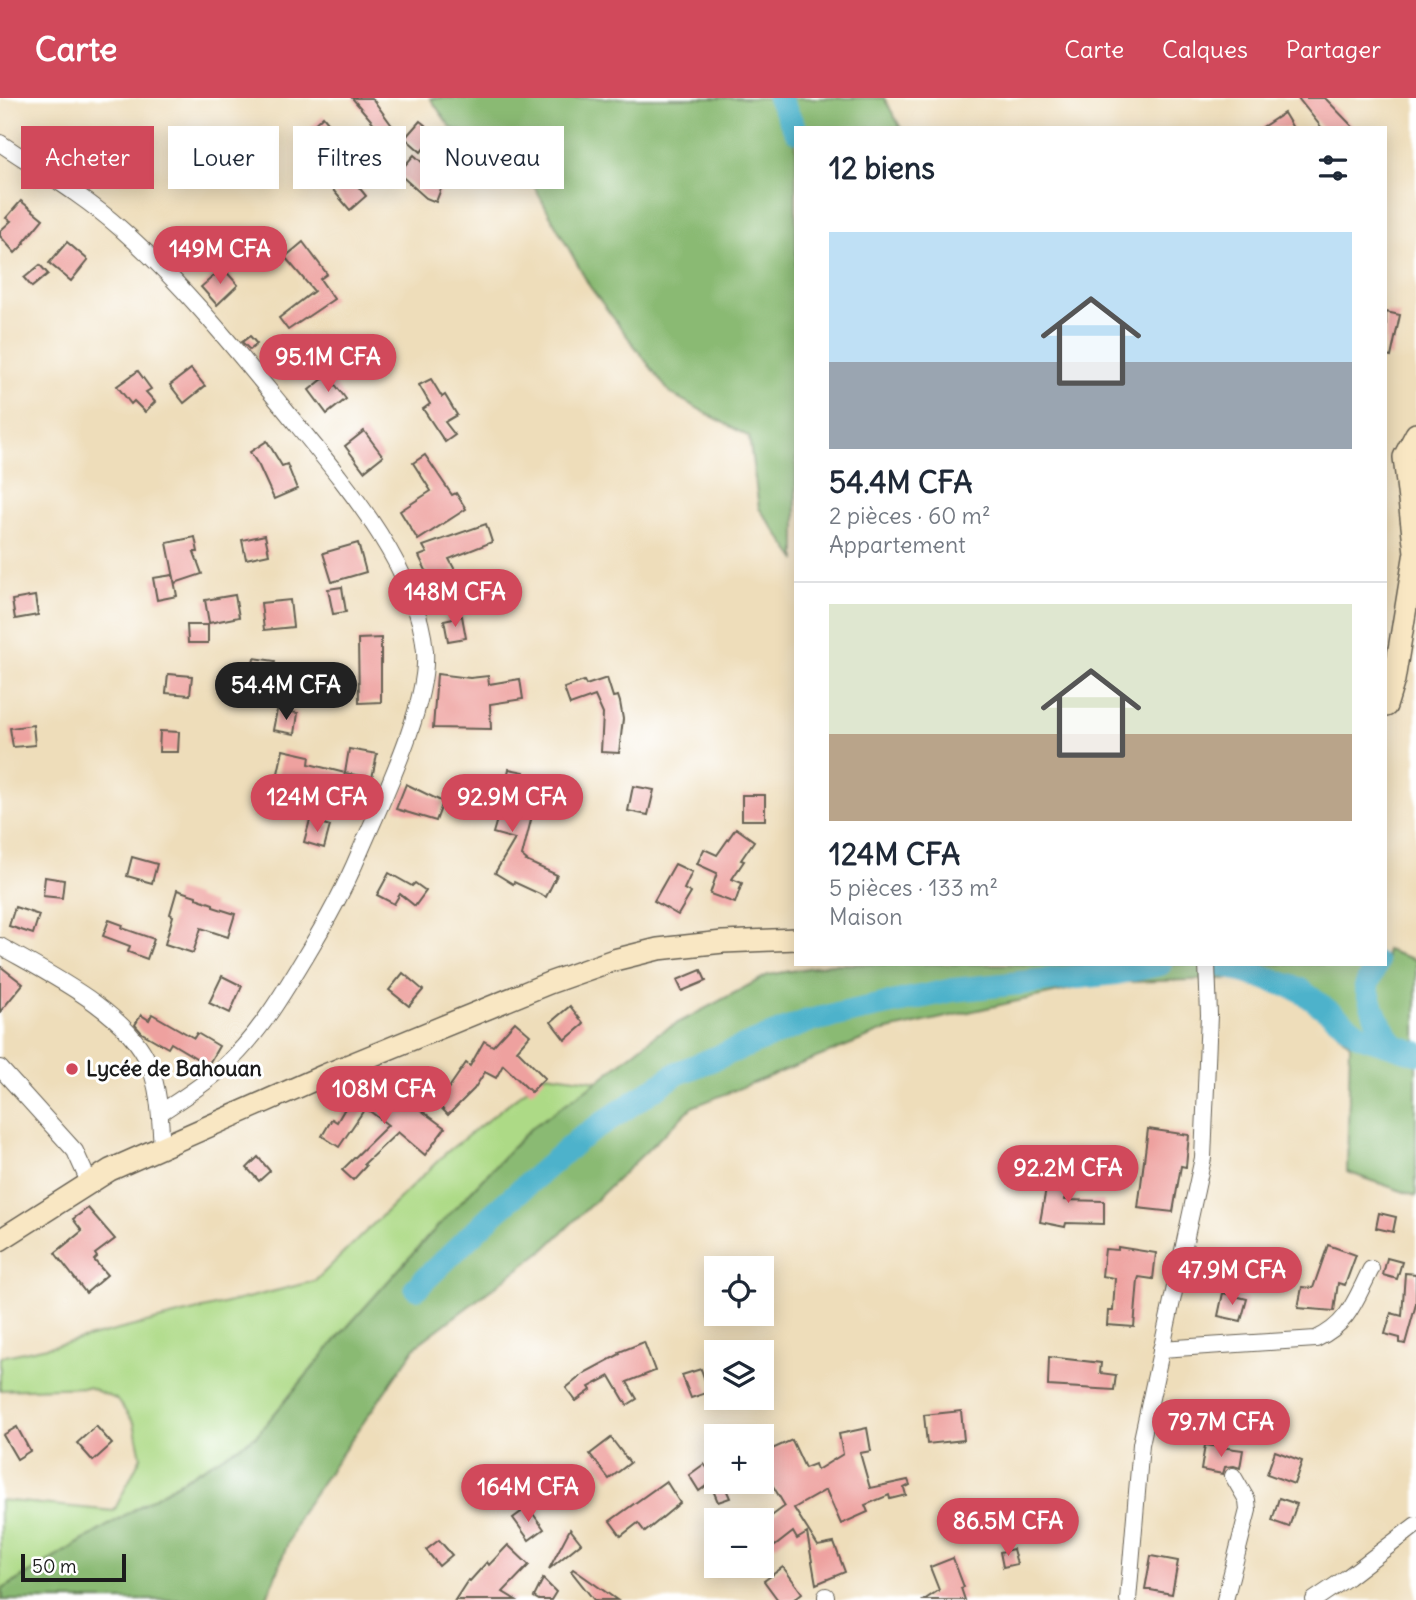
<!DOCTYPE html>
<html lang="fr">
<meta charset="utf-8">
<style>
body{margin:0;font-family:Delius,sans-serif;background:#f6f6f7;color:#1f2937;height:100vh;display:flex;flex-direction:column;font-size:26px;white-space:nowrap}
*{box-sizing:border-box;margin:0}
p{font-size:23px;color:#747a83}
.icon{flex:none;width:38px;height:38px;fill:none;stroke:currentColor;stroke-width:2;stroke-linecap:round;stroke-linejoin:round}
.map{position:relative;flex:1;overflow:hidden}
.drawer{position:absolute;left:794px;top:28px;width:593px;height:840px;display:flex;flex-direction:column;background:#fff;border-radius:0px;box-shadow:0 4px 18px #0003}
.drawer>*{flex:none}
.guide{position:absolute;left:21px;top:28px;width:665px;height:63px;display:flex;gap:14px}
.buttons{position:absolute;left:704px;top:1158px;display:grid;gap:14px}
.buttons a{display:grid;place-items:center;width:70px;height:70px;border-radius:0px;background:#fff;box-shadow:0 4px 18px #0003;font-size:35px}
.scale{position:absolute;left:21px;bottom:18px;width:105px;box-sizing:border-box;padding-left:7px;border:4px solid #1c1c1c;border-top:0;font-size:19px;line-height:24px;white-space:nowrap;color:#1c1c1c;-webkit-text-stroke:5px #fff;paint-order:stroke}
.price{position:absolute;translate:-50% -60px;padding:0 16px;border-radius:24px;background:#d1495b;color:#fff;font-size:23px;line-height:46px;filter:drop-shadow(0 2px 4px #0008)}
.price::after{content:'';position:absolute;left:50%;top:42px;width:21px;height:16px;margin-left:-10px;background:inherit;clip-path:polygon(0 0,100% 0,50% 100%)}
.price.on{background:#222;color:#fff}
ul{padding:0;list-style:none}
li{display:grid;align-content:center;gap:14px;height:371px;padding:0 35px}
li+li{border-top:2px solid #e0e1e3}
li span{display:grid;place-items:center;height:217px;border-radius:0px;color:#555}
li>.icon{margin-inline-start:auto}
span .icon{width:126px;height:126px;fill:#fffc;stroke-width:1}
li b{font-size:30px}
h2{display:flex;justify-content:space-between;align-items:center;height:84px;padding:0 35px;font-size:30px}
.tag{padding:0 24px;border-radius:0px;background:#fff;box-shadow:0 4px 18px #0003;font-size:24px;line-height:63px}
.tag.on{background:#d1495b;color:#fff}
header{display:flex;align-items:center;gap:42px;box-sizing:border-box;height:98px;padding:0 35px;background:#d1495b;color:#fff}
header strong{font-size:33px}
nav{display:flex;gap:38px;margin-inline-start:auto;font-size:24px}
.map>svg:first-child{display:block}
.green{fill:#adda86;stroke:#647b51;stroke-width:2}
.forest{fill:#8aba73;stroke:#536b48;stroke-width:2}
.lines{fill:none;stroke-linecap:round;stroke-linejoin:round}
.river{stroke:#4db2cb;stroke-width:24}
.building{fill:#eea19f}
.minor-casing{stroke:#666053;stroke-width:18}
.secondary-casing{stroke:#666053;stroke-width:24}
.minor{stroke:#fff;stroke-width:16}
.secondary{stroke:#f9e7c3;stroke-width:21}
.poi-dot{fill:#d1495b;stroke:#fff;stroke-width:2.5}
.labels{text-anchor:middle;stroke-width:6;stroke-linejoin:round;paint-order:stroke}
.poi-label{font-size:21px;font-weight:bold;fill:#1c1c1c;stroke:#fff;text-anchor:start}
</style>
<header>
<strong>Carte</strong>
<nav><a>Carte</a><a>Calques</a><a>Partager</a></nav>
</header>
<div class="map">
<svg width="1416" height="1502" viewBox="0 0 1416 1502">
<rect width="100%" height="100%" fill="#fff"/>
<filter id="ink" filterUnits="userSpaceOnUse"><feTurbulence type="fractalNoise" baseFrequency=".0143" numOctaves="2"/><feDisplacementMap in="SourceGraphic" scale="14" xChannelSelector="R" yChannelSelector="G"/><feConvolveMatrix kernelMatrix="1 2 1 2 8 2 1 2 1" color-interpolation-filters="sRGB"/></filter>
<filter id="wash" filterUnits="userSpaceOnUse"><feTurbulence type="fractalNoise" baseFrequency=".00686" numOctaves="4" result="noise"/><feDisplacementMap in="SourceGraphic" scale="28" xChannelSelector="R" yChannelSelector="G"/><feGaussianBlur stdDeviation="1.57" result="paint"/><feColorMatrix in="noise" values="0 0 0 0 0 0 0 0 0 0 0 0 0 0 0 0 0 1.4 0 .05"/><feComposite in="paint" operator="in"/></filter>
<g filter="url(#wash)">
<rect width="100%" height="100%" fill="#eeddba"/>
<polygon class="green" points="546,976 598,983 530,1031 426,1141 341,1236 256,1338 4,1490 3,1502 0,1502 0,1402 114,1413 141,1359 134,1325 116,1301 88,1289 0,1292 0,1259 66,1245 315,1183 447,1054"/>
<g class="forest">
<polygon points="430,0 884,0 901,30 796,30 796,461 759,410 749,339 670,295 590,189 514,52 451,30"/>
<polygon points="1386,852 1416,862 1416,1098 1347,1074 1350,946 1280,879 1098,885 884,933 692,1009 545,1151 417,1247 298,1419 266,1502 3,1502 3,1491 256,1338 341,1236 426,1141 530,1031 598,983 657,936 768,877 831,866 1386,866"/>
</g>
<g class="lines">
<g class="river">
<polyline points="779,0 796,33"/>
<polyline points="1214,866 1227,868 1299,891 1360,937 1416,955"/>
<polyline points="1376,866 1366,889 1376,919 1393,947"/>
<polyline points="416,1190 493,1116 578,1042 678,975 808,923 953,892 1116,875 1160,866"/>
</g>
</g>
<g id="blocks">
<g class="building">
<polygon points="352,0 372,0 401,40 386,49 401,71 385,82 358,40 376,28"/>
<polygon points="1298,0 1325,0 1354,30 1322,30"/>
<polygon points="1284,15 1293,30 1261,30"/>
<polygon points="323,18 333,30 321,41 311,29"/>
<polygon points="420,23 436,36 421,54 405,40"/>
<polygon points="93,30 107,35 125,46 141,65 123,81 112,68 117,64 102,56 104,53 87,47"/>
<polygon points="329,37 338,48 327,56 319,45"/>
<polygon points="414,57 434,75 428,82 442,88 436,104 426,100 398,75"/>
<polygon points="340,66 366,98 350,112 333,92 335,90 326,76"/>
<polygon points="21,103 43,121 24,144 25,145 15,155 0,138 0,133 11,123 6,120"/>
<polygon points="67,144 88,162 71,183 49,165"/>
<polygon points="303,144 327,176 320,181 334,201 288,232 279,220 314,193 285,159"/>
<polygon points="40,167 48,176 32,189 24,180"/>
<polygon points="223,170 238,187 217,207 201,189"/>
<polygon points="1386,214 1400,217 1391,259 1386,258"/>
<polygon points="250,238 257,246 250,252 242,244"/>
<polygon points="309,243 327,270 319,275 300,249"/>
<polygon points="191,271 205,288 184,305 170,287"/>
<polygon points="138,273 151,291 146,294 155,304 145,314 134,303 131,306 117,288"/>
<polygon points="328,277 346,301 327,316 309,292"/>
<polygon points="431,281 442,299 445,297 457,317 445,324 455,337 445,344 423,311 430,306 419,287"/>
<polygon points="364,333 383,358 364,373 345,348"/>
<polygon points="267,343 282,368 287,366 297,391 274,401 259,368 250,354"/>
<polygon points="425,357 452,397 456,395 466,411 418,442 400,413 431,393 413,365"/>
<polygon points="486,426 492,444 449,461 455,472 431,483 419,458 427,455 423,448"/>
<polygon points="265,437 269,456 246,461 242,442"/>
<polygon points="195,439 198,454 194,454 202,476 175,485 167,445"/>
<polygon points="358,445 366,474 332,484 323,455"/>
<polygon points="173,477 177,498 157,502 153,480"/>
<polygon points="342,489 346,514 333,516 328,491"/>
<polygon points="235,497 239,519 209,525 205,502"/>
<polygon points="35,498 38,517 15,521 12,502"/>
<polygon points="290,502 293,529 264,532 261,505"/>
<polygon points="462,518 466,540 448,543 444,522"/>
<polygon points="187,527 208,527 208,545 188,545"/>
<polygon points="381,540 381,604 359,605 358,541"/>
<polygon points="254,560 275,563 271,589 250,586"/>
<polygon points="168,576 192,578 190,597 166,595"/>
<polygon points="437,576 470,580 488,578 489,586 520,581 523,601 490,606 491,631 433,630"/>
<polygon points="607,580 613,599 618,598 620,604 623,621 619,655 601,654 603,616 595,598 570,607 564,590 584,583 586,587"/>
<polygon points="277,612 298,615 295,636 273,632"/>
<polygon points="33,627 35,647 13,649 10,630"/>
<polygon points="160,633 179,634 178,654 159,654"/>
<polygon points="349,651 377,656 372,680 345,675"/>
<polygon points="283,652 310,658 309,666 345,675 339,699 314,693 315,689 277,680"/>
<polygon points="509,671 524,674 517,714 532,718 522,758 527,762 526,763 557,777 546,799 514,784 513,786 495,775 515,741 493,735 498,718 468,709 469,703 461,700 464,689 502,700"/>
<polygon points="406,686 443,704 436,723 396,711"/>
<polygon points="633,688 654,692 648,717 628,713"/>
<rect x="742" y="697" width="23" height="25"/>
<polygon points="310,722 330,728 324,750 304,744"/>
<polygon points="736,730 754,743 741,762 744,763 732,781 742,785 735,805 710,796 717,775 697,766 704,751 717,757"/>
<polygon points="132,759 157,766 152,785 127,778"/>
<polygon points="675,766 692,774 684,791 691,795 678,817 654,803"/>
<polygon points="389,775 412,788 415,785 426,793 415,808 400,796 394,806 377,797"/>
<polygon points="45,779 64,782 62,800 43,798"/>
<polygon points="177,792 196,798 196,800 213,806 213,809 235,816 228,839 201,830 193,855 165,846 173,818 170,816"/>
<polygon points="15,809 39,817 33,836 9,828"/>
<polygon points="109,822 123,827 122,830 154,841 147,861 128,854 130,848 103,838"/>
<polygon points="0,868 23,886 0,914"/>
<polygon points="701,872 706,883 682,893 677,882"/>
<polygon points="403,875 423,892 409,908 389,892"/>
<polygon points="222,878 242,888 230,915 209,905"/>
<polygon points="570,908 584,926 565,942 551,924"/>
<polygon points="152,916 194,940 197,935 219,948 208,967 171,945 168,950 142,935 135,927 141,917 149,922"/>
<polygon points="515,924 530,937 517,952 545,980 531,994 503,967 496,980 485,974 474,991 448,1017 418,985 428,975 446,994 466,965 470,968 484,943 493,948"/>
<polygon points="358,988 385,1007 395,993 445,1030 425,1057 398,1034 364,1066 366,1068 353,1082 342,1072 388,1027 367,1011 364,1012 339,1049 322,1038 332,1021 337,1024"/>
<polygon points="1148,1031 1189,1037 1186,1069 1181,1068 1173,1114 1138,1110"/>
<polygon points="258,1059 270,1073 259,1083 247,1070"/>
<polygon points="1049,1074 1070,1079 1065,1102 1104,1103 1104,1126 1066,1125 1065,1129 1040,1124"/>
<polygon points="88,1110 115,1141 95,1156 97,1159 94,1162 107,1177 86,1195 55,1155 82,1133 73,1121"/>
<polygon points="1379,1115 1396,1119 1393,1134 1376,1130"/>
<polygon points="1328,1147 1356,1157 1345,1187 1338,1185 1334,1213 1298,1210 1302,1189 1313,1190"/>
<polygon points="1118,1149 1156,1155 1153,1181 1139,1179 1138,1182 1134,1229 1107,1227 1108,1213 1113,1213 1115,1180 1102,1178 1105,1151 1118,1152"/>
<polygon points="1387,1160 1402,1164 1397,1181 1383,1177"/>
<polygon points="1405,1175 1416,1176 1416,1206 1405,1246 1400,1245 1400,1240 1385,1236 1391,1215 1402,1218"/>
<polygon points="1223,1195 1247,1201 1241,1223 1218,1218"/>
<polygon points="644,1244 655,1273 627,1284 637,1301 627,1307 610,1278 589,1289 591,1292 576,1303 566,1290 586,1274 620,1256 619,1254"/>
<polygon points="1049,1259 1101,1265 1100,1275 1116,1277 1114,1292 1048,1288"/>
<polygon points="701,1271 709,1294 691,1300 682,1277"/>
<polygon points="961,1313 964,1342 927,1346 924,1317"/>
<polygon points="96,1328 112,1346 93,1363 77,1345"/>
<polygon points="17,1329 30,1353 17,1361 3,1337"/>
<polygon points="867,1330 871,1353 860,1355 870,1390 908,1382 910,1387 904,1390 906,1397 890,1401 889,1397 865,1407 868,1414 841,1426 826,1392 794,1410 818,1448 834,1445 845,1474 816,1486 807,1435 797,1441 793,1434 775,1448 761,1429 761,1426 785,1408 767,1378 761,1381 761,1356 792,1342 805,1370 815,1366 817,1372 843,1356 839,1336"/>
<polygon points="611,1340 630,1365 609,1381 590,1356"/>
<polygon points="1205,1347 1243,1352 1240,1370 1234,1368 1225,1369 1223,1376 1201,1372"/>
<polygon points="1275,1353 1302,1363 1294,1386 1267,1376"/>
<polygon points="704,1366 716,1381 711,1384 723,1384 730,1400 718,1404 710,1385 699,1393 689,1377"/>
<polygon points="666,1383 680,1405 645,1434 638,1425 621,1438 610,1423"/>
<polygon points="1279,1400 1297,1406 1289,1429 1272,1423"/>
<polygon points="528,1409 544,1431 529,1442 513,1420"/>
<polygon points="570,1431 581,1445 549,1471"/>
<polygon points="439,1442 452,1457 439,1468 426,1452"/>
<polygon points="508,1447 529,1467 503,1494 516,1502 455,1502 468,1482 470,1483 487,1464 489,1467"/>
<polygon points="1013,1451 1017,1466 1003,1469 1000,1454"/>
<polygon points="1151,1458 1178,1463 1172,1496 1145,1491"/>
<polygon points="953,1460 964,1489 961,1490 965,1502 924,1502 939,1492 930,1469"/>
<polygon points="783,1469 802,1495 793,1502 778,1502 764,1483"/>
<polygon points="573,1471 617,1502 594,1502 571,1473"/>
<polygon points="543,1481 556,1494 551,1502 539,1502 534,1499"/>
</g>
</g>
</g>
<g filter="url(#ink)">
<use href="#blocks" fill-opacity="0" stroke="#666053" stroke-width="2"/>
<g class="lines">
<defs>
<g id="minor">
<path d="M0,45C40,72 84,98 120,130C180,183 231,246 281,307C335,374 417,464 425,553C429,608 381,704 359,756C344,792 325,826 305,859C281,899 256,941 220,972C202,988 181,1001 160,1015"/>
<path d="M0,848C47,875 128,914 149,966C160,993 160,1022 162,1050"/>
<polyline points="0,970 75,1053 89,1084"/>
<path d="M1161,1251L1316,1241C1349,1226 1355,1202 1371,1171"/>
<polyline points="826,1498 826,1502"/>
<polyline points="1128,1502 1141,1346 1203,1060 1209,917 1207,866"/>
<polyline points="1225,1502 1248,1412 1247,1402 1233,1378"/>
<polyline points="1314,1502 1348,1479 1416,1427"/>
</g>
<g id="secondary">
<polyline points="1386,608 1394,582 1415,454 1404,359 1416,336"/>
<polyline points="0,1142 110,1072 325,977 549,885 614,862 658,851 723,844 796,841"/>
</g>
</defs>
<use href="#minor" class="minor-casing"/>
<use href="#secondary" class="secondary-casing"/>
<use href="#minor" class="minor"/>
<use href="#secondary" class="secondary"/>
</g>
</g>
<circle class="poi-dot" cx="72" cy="971" r="7"/>
<g class="labels">
<g class="poi-label">
<text x="86" y="978">Lycée de Bahouan</text>
</g>
</g>
</svg>
<div class="buttons">
<a><svg class="icon" aria-label="locate" viewBox="0 0 24 24"><circle cx="12" cy="12" r="6"/><path d="M12 2v4M12 18v4M2 12h4M18 12h4"/></svg></a>
<a><svg class="icon" aria-label="layers" viewBox="0 0 24 24"><path d="M12 4l9 5-9 5-9-5zM3 14l9 5 9-5"/></svg></a>
<a>+</a>
<a>−</a>
</div>
<div class="scale">50 m</div>
<b class="price" style="left:220px;top:188px">149M CFA</b>
<b class="price" style="left:328px;top:296px">95.1M CFA</b>
<b class="price" style="left:455px;top:531px">148M CFA</b>
<b class="price on" style="left:286px;top:624px">54.4M CFA</b>
<b class="price" style="left:317px;top:736px">124M CFA</b>
<b class="price" style="left:512px;top:736px">92.9M CFA</b>
<b class="price" style="left:384px;top:1028px">108M CFA</b>
<b class="price" style="left:1068px;top:1107px">92.2M CFA</b>
<b class="price" style="left:1232px;top:1209px">47.9M CFA</b>
<b class="price" style="left:1221px;top:1361px">79.7M CFA</b>
<b class="price" style="left:528px;top:1426px">164M CFA</b>
<b class="price" style="left:1008px;top:1460px">86.5M CFA</b>
<div class="guide">
<a class="tag on">Acheter</a>
<a class="tag">Louer</a>
<a class="tag">Filtres</a>
<a class="tag">Nouveau</a>
</div>
<section class="drawer">
<h2>12 biens<svg class="icon" aria-label="filters" viewBox="0 0 24 24"><path d="M4 7h16M4 17h16"/><circle cx="9" cy="7" r="2"/><circle cx="15" cy="17" r="2"/></svg></h2>
<ul>
<li><span style="background:linear-gradient(#bfe0f5 60%,#9aa5b1 0)"><svg class="icon" aria-label="home" viewBox="0 0 24 24"><path d="M3 11l9-7 9 7M6 9v11h12V9"/></svg></span><div><b>54.4M CFA</b><p>2 pièces · 60 m²</p><p>Appartement</p></div></li>
<li><span style="background:linear-gradient(#dfe7d0 60%,#b9a48a 0)"><svg class="icon" aria-label="home" viewBox="0 0 24 24"><path d="M3 11l9-7 9 7M6 9v11h12V9"/></svg></span><div><b>124M CFA</b><p>5 pièces · 133 m²</p><p>Maison</p></div></li>
</ul>
</section>
</div>
